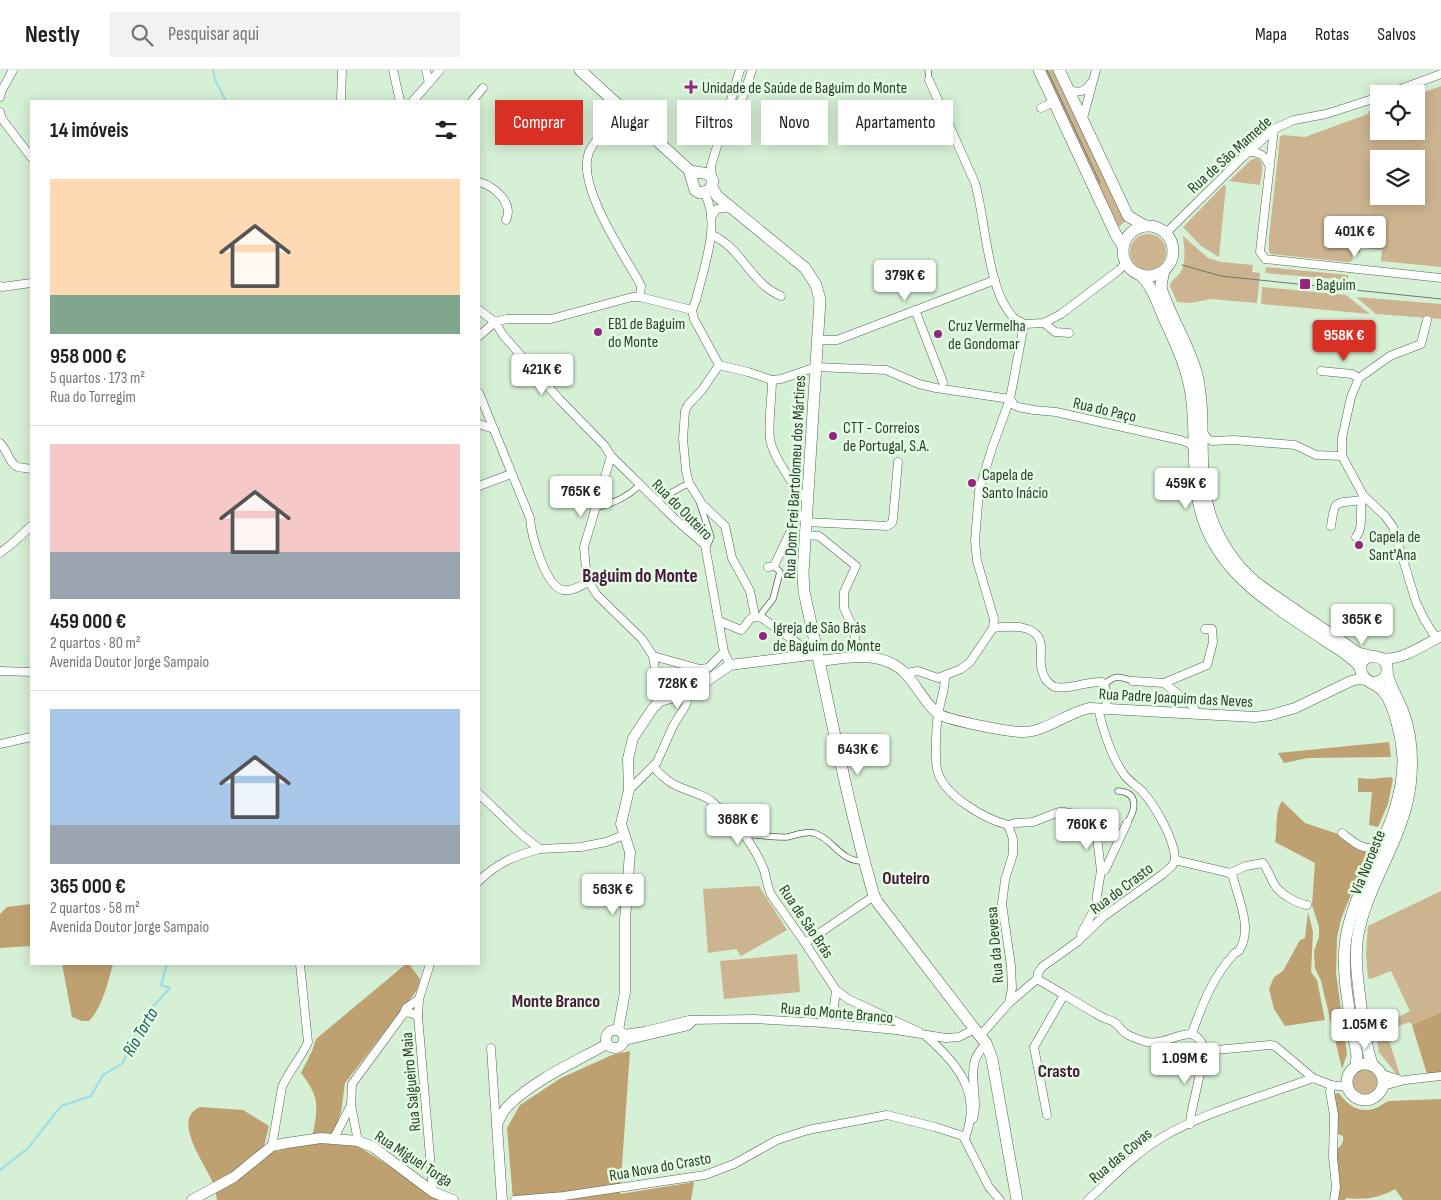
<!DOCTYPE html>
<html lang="pt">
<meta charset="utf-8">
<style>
body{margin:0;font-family:"Sofia Sans Condensed",sans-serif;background:#f2f2f2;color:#222;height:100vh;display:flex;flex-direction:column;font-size:19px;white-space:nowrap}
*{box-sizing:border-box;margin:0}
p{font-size:16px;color:#767676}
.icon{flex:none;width:28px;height:28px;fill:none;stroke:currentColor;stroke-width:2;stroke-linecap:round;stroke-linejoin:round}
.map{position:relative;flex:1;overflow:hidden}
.drawer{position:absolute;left:30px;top:30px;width:450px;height:865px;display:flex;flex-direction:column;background:#fff;border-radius:0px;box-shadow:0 2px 12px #0003}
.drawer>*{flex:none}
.hud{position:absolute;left:495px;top:30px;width:475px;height:45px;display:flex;gap:10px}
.buttons{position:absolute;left:1370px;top:15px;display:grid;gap:10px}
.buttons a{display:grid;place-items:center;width:55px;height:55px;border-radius:0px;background:#fff;box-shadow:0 2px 12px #0003;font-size:25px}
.price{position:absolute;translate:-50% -42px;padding:0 11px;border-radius:5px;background:#fff;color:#222;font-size:16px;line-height:32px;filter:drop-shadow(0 1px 2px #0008)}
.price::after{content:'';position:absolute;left:50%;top:30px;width:15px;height:11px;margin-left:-8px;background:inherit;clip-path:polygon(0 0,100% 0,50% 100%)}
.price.active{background:#d93025;color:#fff}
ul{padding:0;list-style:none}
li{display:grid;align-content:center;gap:10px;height:265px;padding:0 20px}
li+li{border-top:1px solid #e0e0e0}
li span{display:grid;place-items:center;height:155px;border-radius:0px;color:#555}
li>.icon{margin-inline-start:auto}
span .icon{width:90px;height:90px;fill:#fffc;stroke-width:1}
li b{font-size:21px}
h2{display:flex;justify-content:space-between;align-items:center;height:60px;padding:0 20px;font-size:21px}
.pill{padding:0 18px;border-radius:0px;background:#fff;box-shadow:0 2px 12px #0003;font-size:18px;line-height:45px}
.pill.active{background:#d93025;color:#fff}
header{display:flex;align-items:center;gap:30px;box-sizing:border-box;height:70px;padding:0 25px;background:#fff;border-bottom:1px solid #e0e0e0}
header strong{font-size:24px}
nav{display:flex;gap:28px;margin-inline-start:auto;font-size:18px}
.search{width:350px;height:45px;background:#f2f2f2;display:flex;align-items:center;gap:12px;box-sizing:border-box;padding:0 18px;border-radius:0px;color:#767676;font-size:19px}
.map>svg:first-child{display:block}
.green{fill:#cdb491;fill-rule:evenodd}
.forest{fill:#bfa071}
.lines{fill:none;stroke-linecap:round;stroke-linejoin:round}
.stream{stroke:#98ddec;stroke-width:2}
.pedestrian-casing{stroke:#506850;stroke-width:7}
.minor-casing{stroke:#506850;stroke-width:9}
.tertiary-casing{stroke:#506850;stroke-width:11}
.secondary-casing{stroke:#506850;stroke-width:12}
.pedestrian{stroke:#fff;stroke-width:5.5}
.minor{stroke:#fff;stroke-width:8}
.tertiary{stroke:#fff;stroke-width:10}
.secondary{stroke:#fff;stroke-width:11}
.tram{stroke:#697a69;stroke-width:1}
.poi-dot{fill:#952483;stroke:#e2fde1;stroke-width:2}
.labels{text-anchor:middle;stroke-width:5;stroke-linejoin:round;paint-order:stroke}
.poi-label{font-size:16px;fill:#303b30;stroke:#e2fde1;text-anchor:start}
.street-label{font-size:16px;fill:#303b30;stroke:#e2fde1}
.neighbourhood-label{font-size:18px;font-weight:bold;fill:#4b1541;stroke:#e2fde1}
.water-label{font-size:18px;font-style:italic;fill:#1e5862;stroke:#e2fde1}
.quarter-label{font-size:19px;font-weight:bold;fill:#4b1541;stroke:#e2fde1}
</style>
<header>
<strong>Nestly</strong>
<div class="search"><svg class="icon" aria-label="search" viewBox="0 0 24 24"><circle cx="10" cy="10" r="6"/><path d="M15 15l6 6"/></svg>Pesquisar aqui</div>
<nav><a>Mapa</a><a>Rotas</a><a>Salvos</a></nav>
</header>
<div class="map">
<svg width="1441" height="1130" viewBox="0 0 1441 1130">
<rect width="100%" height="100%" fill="#d5f0d4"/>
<g class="green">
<polygon points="1043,0 1055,0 1127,150 1117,158"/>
<path d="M1441,16V197L1381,191L1382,180L1361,178L1360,183H1352L1353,189L1350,192H1346L1271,184L1269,182V168L1280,67L1283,65L1305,67L1368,44L1369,41L1379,37V61H1416V25ZM1379,89H1416V126H1379Z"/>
<path d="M1257,88C1266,93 1261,106 1260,115L1229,111L1251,90Z"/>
<polygon points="1224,115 1226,116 1219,187 1201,176 1183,157"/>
<circle cx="1148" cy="182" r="18"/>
<path d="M1183,166L1208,188L1221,192L1253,195L1252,202L1260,203L1257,233L1211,229L1191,233L1177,232L1170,216C1171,210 1176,208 1180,203C1187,192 1184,178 1183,166Z"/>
<polygon points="1266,197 1348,205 1348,210 1265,203"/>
<polygon points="1262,217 1346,225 1370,244 1261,234"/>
<polygon points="1356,227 1441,234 1441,249 1376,244"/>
<polygon points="759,816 787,860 741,886 736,879 708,883 703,819"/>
<polygon points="1441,821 1441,942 1412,955 1410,952 1386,960 1400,1006 1398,1006 1379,982 1375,960 1410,941 1391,901 1371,909 1368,908 1366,884 1368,856"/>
<polygon points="797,884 800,922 724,929 720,891"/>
<circle cx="1365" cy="1012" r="14"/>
</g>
<g class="forest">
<polygon points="1389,672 1391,687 1308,688 1284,693 1278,683"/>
<polygon points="1391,707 1393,709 1388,734 1378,757 1369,755 1372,722 1358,722 1358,708 1371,709"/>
<path d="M1282,731L1305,753L1341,765L1369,781L1341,849L1337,868L1336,903L1347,984L1342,999L1321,911L1315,898L1314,881L1319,867V857L1312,835L1315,793L1275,772C1278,758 1274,743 1282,731Z"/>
<polygon points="31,834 31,876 0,878 0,844 7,837"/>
<polygon points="1308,842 1313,862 1311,902 1317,910 1325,950 1285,956 1274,939 1269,919 1274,907 1283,901 1300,870 1305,868"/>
<path d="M62,894H113C108,912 102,938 89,951H82L72,947Z"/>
<path d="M406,894H409L420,909L418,919L345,1013L341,1042L335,1059L337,1072L353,1073L444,1130H217C216,1124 215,1117 212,1111C204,1092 171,1049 200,1037L243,1040L269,1056L264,1076L278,1081L312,1070C317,1038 322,1030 301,1003L312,981L316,969Z"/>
<polygon points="1441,942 1441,1003 1427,1004 1412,955"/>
<polygon points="630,981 620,1124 694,1112 691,1130 513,1130 507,1058 520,1035 561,1008 612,985"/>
<path d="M1339,1023C1348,1036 1360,1044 1376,1038C1381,1036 1384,1032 1390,1031C1407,1030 1424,1030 1441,1029V1130H1403L1395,1119C1380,1128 1364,1130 1346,1128L1345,1130H1337L1335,1080C1341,1077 1344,1072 1343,1066L1338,1064L1334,1024Z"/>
</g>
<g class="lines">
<g class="stream">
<polyline points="213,0 215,10 226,31"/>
<polyline points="0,1100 28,1078 61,1036 91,1026 103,1005 123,993 129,975 150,940 170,918 161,915 167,894"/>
</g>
<defs>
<g id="pedestrian">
<polyline points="928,0 929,10"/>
<polyline points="656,431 689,413"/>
<polyline points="699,431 711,467 706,479"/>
<path d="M597,437C614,434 627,427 640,415"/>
<polyline points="762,548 762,543 773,529 780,502 774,496"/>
<path d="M1105,614C1116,604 1120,607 1133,611"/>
<path d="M1118,721C1139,722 1136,740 1127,753"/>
<path d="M744,765C758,764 774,768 787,767C796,765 806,761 814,763C834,769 840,793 865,791"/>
</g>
<g id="minor">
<polyline points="393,0 400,31"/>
<polyline points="426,0 429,13"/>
<path d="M1069,20C1079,23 1085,22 1091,13"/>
<polyline points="1387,24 1441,4"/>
<polyline points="0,27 2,20 13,0"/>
<polyline points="341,31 342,0"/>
<polyline points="413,31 440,0"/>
<polyline points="472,31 483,18"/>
<polyline points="731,33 738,34 741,32 752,0"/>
<polyline points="1041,38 1054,32"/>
<path d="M625,41C613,53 596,67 589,82C576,114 622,182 638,210L641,216L640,227"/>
<polyline points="0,42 2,49 31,87"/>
<polyline points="1083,48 1096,0"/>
<polyline points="1274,59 1260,182 1265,189 1441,208"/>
<path d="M1249,82C1260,82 1264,85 1269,95"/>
<polyline points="712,108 711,96 740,0"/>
<path d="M479,112C494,116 514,133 506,150"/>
<path d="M704,123C722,151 703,200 696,230L692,240L694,249L719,295L702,320L688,335L685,341L683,369L686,401L689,413L702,434L725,456L732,488L750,521L755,546"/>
<polyline points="711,147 717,139 731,137"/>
<polyline points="1166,163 1243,87 1274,59 1294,50 1326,44 1379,27"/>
<path d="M712,165C742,178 751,214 781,226"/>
<polyline points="0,216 2,217 31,213"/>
<polyline points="479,240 495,252 503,265 560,330 604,375 611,386 675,449 705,475 724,582 730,595"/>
<polyline points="915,240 943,312"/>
<polyline points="1427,250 1421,274 1390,286 1359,308 1351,327 1342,368 1342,386 1363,425 1385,446 1393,457 1416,532 1424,549 1436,568"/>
<polyline points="1044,253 1055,262 1069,263"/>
<polyline points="1024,254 1044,253 1061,244 1119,200 1126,193"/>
<polyline points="479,266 495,252 507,249 551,249 632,227 640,227 692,240"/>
<polyline points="818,270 837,270 995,210"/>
<polyline points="719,295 748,302 772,310 781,309 816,297 886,300 919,314 936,318 1010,329 1014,335 1018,337 1034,340 1056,342 1180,370 1189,373 1194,379"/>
<polyline points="1321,301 1352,304 1359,308"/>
<path d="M772,310C772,328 768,351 770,369C772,385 796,420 808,432"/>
<path d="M479,323L530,448C531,464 545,516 563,520C572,522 581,515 589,512"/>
<polyline points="479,354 494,359"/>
<polyline points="1203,363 1208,369 1212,371 1234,370 1295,375 1316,385 1342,386"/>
<path d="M0,373C7,379 9,394 18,397C22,398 27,398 31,399"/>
<polyline points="611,386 584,477 586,499 589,512 597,525 642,569 653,586 660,631"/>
<polyline points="479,416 511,404"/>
<polyline points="806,452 887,456 892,453 893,449 898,392"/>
<path d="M1331,456C1335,427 1335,434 1362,430"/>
<polyline points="805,465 819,466 856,496 844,522 844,538 854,560 857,586"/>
<path d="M1356,467C1365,455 1358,441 1363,427"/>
<polyline points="0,483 14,472 31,456"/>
<polyline points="768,497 774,496 797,448 807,443"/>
<path d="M719,551L741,560C750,553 746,545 762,548L800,575L808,585"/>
<path d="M993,558C1009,556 1039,553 1041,576C1041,589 1039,598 1046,610C1049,613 1052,616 1055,617C1071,620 1087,611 1102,612C1108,619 1107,630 1106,639"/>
<polyline points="653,586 700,599 708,598 724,582"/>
<polyline points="0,601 31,602"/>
<path d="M906,603L918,601L938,608L961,599L970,592L993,558L994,549L977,491L975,471L979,421L992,378L1010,329L1024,254C1021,252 1017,250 1014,248C987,221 986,150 975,113L929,10"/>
<path d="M945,607C945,620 940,632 938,645C936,656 935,688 937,699C942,725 985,749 1008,755"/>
<polyline points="1133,611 1164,613 1193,636 1197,644"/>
<polyline points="1164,613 1207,595 1213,572 1212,559 1205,559"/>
<polyline points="0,674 31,667"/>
<path d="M654,697C667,713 676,716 695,723C700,725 706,727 710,730C733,749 753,772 764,800C767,809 767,818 772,826L805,873L836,920L834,937L823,953"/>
<polyline points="629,720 657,692 673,656 686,635 689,623"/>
<polyline points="479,724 523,766 540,779 581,777 606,772 624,765"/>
<polyline points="1008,755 1015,753 1033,752 1059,742 1064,742 1075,744 1092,759 1097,767 1101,801 1097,825 1096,836 1081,864"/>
<polyline points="1008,755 1013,769 1013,784 1005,810 1002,834 1011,896 1012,918 1009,933"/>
<path d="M1342,763C1355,773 1362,781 1379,777"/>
<polyline points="1175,790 1230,803"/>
<polyline points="1101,801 1105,800 1127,753"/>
<path d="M1230,803L1246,796L1263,793C1268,800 1270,807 1274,814C1280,824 1296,833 1307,835"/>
<path d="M479,811C497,793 516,785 540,779"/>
<polyline points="805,873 874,826"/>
<polyline points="430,894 419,929 418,946 433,1122"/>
<path d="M1037,909C1058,921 1079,934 1100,946C1105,949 1110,950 1114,952C1119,955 1121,960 1125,963C1131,967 1140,970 1147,972C1171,977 1194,946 1205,981L1270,975L1275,976L1313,1008"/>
<polyline points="836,920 848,929 919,962"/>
<polyline points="404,943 406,938 419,929"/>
<path d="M1192,963C1203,933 1213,906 1235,883L1239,881C1253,858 1239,832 1233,807L1230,803"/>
<polyline points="623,964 645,961 689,950 754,949 823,953 896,960 946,968 959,967 975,959"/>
<path d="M980,966L1009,933L1037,909L1038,903L1042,897L1077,872L1103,847L1163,804L1172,796L1175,790C1175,770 1156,737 1142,721C1136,715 1128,711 1123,703C1110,684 1103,660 1098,638"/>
<path d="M927,967C959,995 982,1024 965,1068"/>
<polyline points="624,971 688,956 694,950"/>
<polyline points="491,978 496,1053"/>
<polyline points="1382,1004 1398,1009"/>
<polyline points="1331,1015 1330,1022 1334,1045 1333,1087 1336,1117 1334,1130"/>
<polyline points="1383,1016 1405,1010 1441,1006"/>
<polyline points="1047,1045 1034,977 1064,925"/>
<path d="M973,1049C979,1030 969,1009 975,990C977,984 982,978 986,973"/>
<polyline points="1190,1054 1191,1044 1205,981"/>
<polyline points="334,1068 351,1035"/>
<polyline points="358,1071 351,1035 352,1014 404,943 408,942 418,946"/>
<path d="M272,1076L282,1017C289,1001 301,988 308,972L300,894"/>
<polyline points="515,1130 564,1126 705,1105 734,1094 777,1070 808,1060 887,1045 935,1057 963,1066 989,1117 1000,1130"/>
<path d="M1088,1130C1111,1109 1134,1084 1161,1068C1204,1042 1264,1026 1313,1008L1331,1015L1347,1017"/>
</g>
<g id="tertiary">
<path d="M1382,588C1399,592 1426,574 1441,566"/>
<path d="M820,591C850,587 883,580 906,604C917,616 925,633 937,643C945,650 1010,662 1022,662C1044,663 1068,642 1090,638L1255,647L1271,645L1295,638L1351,611L1359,609L1366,610"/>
<circle cx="615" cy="969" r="9"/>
<polyline points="618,960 625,922 625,850 630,782 621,754 629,720 628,689 633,668 653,638 660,631 689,623 730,595 818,584"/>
<polyline points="192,1130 234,1107 272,1076 287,1073 321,1068 358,1071 373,1077 433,1122 453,1130"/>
<path d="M502,1130L497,1055C500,1047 504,1039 511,1033C538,1008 575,992 607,974"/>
</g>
<g id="secondary">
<path d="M580,0L689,100C698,105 708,99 713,111L710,120L700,123L695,120L689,100"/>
<polyline points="1039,0 1116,165 1123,176"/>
<polyline points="1059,0 1128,146 1145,156"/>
<path d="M712,117L717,126L805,198L816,215L820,230L803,503L804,522C827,623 845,726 874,826L878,833L980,966L986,973L992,989L1017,1130"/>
<circle cx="1148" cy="181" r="25"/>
<path d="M1164,200L1161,215L1162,221C1172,250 1189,275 1197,305C1206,344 1199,384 1205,423C1210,456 1229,489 1254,511C1268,522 1284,532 1298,542C1318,555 1338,569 1358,583L1371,586"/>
<path d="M1139,204C1151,214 1157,231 1163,246C1176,274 1189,301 1192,332C1197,375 1189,421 1208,462C1232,514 1281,540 1326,571C1335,577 1356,589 1361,599"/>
<circle cx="1365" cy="1012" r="18"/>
<path d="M1356,996L1357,986C1351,947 1338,897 1348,858C1362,800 1404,750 1403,689C1402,671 1395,634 1383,621C1376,613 1363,612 1361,601C1358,585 1378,582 1386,593C1390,605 1383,614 1370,612"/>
<path d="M1373,996C1365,977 1364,956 1361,936C1358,913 1354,888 1358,864C1368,813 1403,769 1410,717C1413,692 1412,665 1403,642C1398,628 1390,617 1387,603"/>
</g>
</defs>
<use href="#pedestrian" class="pedestrian-casing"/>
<use href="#minor" class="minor-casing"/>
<use href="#tertiary" class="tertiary-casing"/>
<use href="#secondary" class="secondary-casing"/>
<use href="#pedestrian" class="pedestrian"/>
<use href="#minor" class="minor"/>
<use href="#tertiary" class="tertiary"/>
<use href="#secondary" class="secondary"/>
<g class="tram">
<polyline points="1047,0 1100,113"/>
<polyline points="1182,195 1221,206 1441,229"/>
</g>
</g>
<g class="poi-dot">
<path d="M688.5 9.5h5v5h5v5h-5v5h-5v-5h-5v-5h5z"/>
<rect x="1299" y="208" width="12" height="12" rx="2.5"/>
<circle cx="598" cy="262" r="5"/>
<circle cx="938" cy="264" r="5"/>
<circle cx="833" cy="366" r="5"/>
<circle cx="972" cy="413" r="5"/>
<circle cx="1359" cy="475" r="5"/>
<circle cx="763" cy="566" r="5"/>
</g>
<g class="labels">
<g class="poi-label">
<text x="702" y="23">Unidade de Saúde de Baguim do Monte</text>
<text x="1316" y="220">Baguim</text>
<text x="608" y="259">EB1 de Baguim<tspan x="608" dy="18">do Monte</tspan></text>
<text x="948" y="261">Cruz Vermelha<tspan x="948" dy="18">de Gondomar</tspan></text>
<text x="843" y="363">CTT - Correios<tspan x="843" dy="18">de Portugal, S.A.</tspan></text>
<text x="982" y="410">Capela de<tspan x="982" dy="18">Santo Inácio</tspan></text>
<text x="1369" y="472">Capela de<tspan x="1369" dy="18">Sant'Ana</tspan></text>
<text x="773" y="563">Igreja de São Brás<tspan x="773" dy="18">de Baguim do Monte</tspan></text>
</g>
<g class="street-label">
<text transform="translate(1229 84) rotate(-42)" y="6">Rua de São Mamede</text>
<text transform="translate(1105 339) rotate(13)" y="6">Rua do Paço</text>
<text transform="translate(794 407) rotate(-87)" y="6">Rua Dom Frei Bartolomeu dos Mártires</text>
<text transform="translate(683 439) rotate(45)" y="6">Rua do Outeiro</text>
<text transform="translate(1176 627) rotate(3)" y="6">Rua Padre Joaquim das Neves</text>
<text transform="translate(1367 792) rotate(-68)" y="6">Via Noroeste</text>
<text transform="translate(1121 818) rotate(-37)" y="6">Rua do Crasto</text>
<text transform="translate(807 851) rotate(56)" y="6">Rua de São Brás</text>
<text transform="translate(994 875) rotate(-95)" y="6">Rua da Devesa</text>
<text transform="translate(837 942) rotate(5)" y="6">Rua do Monte Branco</text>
<text transform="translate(410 1012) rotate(-95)" y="6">Rua Salgueiro Maia</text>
<text transform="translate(1120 1085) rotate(-40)" y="6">Rua das Covas</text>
<text transform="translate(414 1088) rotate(33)" y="6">Rua Miguel Torga</text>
<text transform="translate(660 1096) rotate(-10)" y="6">Rua Nova do Crasto</text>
</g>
<g class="neighbourhood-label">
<text x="906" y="814">Outeiro</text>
<text x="556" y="937">Monte Branco</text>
<text x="1059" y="1007">Crasto</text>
</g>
<g class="water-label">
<text transform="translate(140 962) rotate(-60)" y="6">Rio Torto</text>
</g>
<g class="quarter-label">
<text x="640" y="512">Baguim do Monte</text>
</g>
</g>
</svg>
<div class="buttons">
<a><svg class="icon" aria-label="locate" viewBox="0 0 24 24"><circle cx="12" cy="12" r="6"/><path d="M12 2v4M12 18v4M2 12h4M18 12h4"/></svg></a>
<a><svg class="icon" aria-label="layers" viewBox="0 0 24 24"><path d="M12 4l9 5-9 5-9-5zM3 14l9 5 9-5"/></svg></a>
</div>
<b class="price" style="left:1355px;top:188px">401K €</b>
<b class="price" style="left:905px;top:232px">379K €</b>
<b class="price active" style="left:1344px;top:292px">958K €</b>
<b class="price" style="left:542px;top:326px">421K €</b>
<b class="price" style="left:1186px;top:440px">459K €</b>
<b class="price" style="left:581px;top:448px">765K €</b>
<b class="price" style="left:1362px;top:576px">365K €</b>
<b class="price" style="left:678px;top:640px">728K €</b>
<b class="price" style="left:858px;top:706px">643K €</b>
<b class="price" style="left:738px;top:776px">368K €</b>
<b class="price" style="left:1087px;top:781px">760K €</b>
<b class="price" style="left:613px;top:846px">563K €</b>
<b class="price" style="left:1365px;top:981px">1.05M €</b>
<b class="price" style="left:1185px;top:1015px">1.09M €</b>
<div class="hud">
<a class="pill active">Comprar</a>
<a class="pill">Alugar</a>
<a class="pill">Filtros</a>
<a class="pill">Novo</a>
<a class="pill">Apartamento</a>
</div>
<section class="drawer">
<h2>14 imóveis<svg class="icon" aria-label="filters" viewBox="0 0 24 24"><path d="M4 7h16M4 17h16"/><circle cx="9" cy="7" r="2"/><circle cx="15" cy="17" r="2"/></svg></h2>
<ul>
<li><span style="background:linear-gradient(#ffd9b3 75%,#7fa58c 0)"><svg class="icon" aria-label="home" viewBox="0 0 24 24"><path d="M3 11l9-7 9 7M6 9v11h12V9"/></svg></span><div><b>958 000 €</b><p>5 quartos · 173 m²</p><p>Rua do Torregim</p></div></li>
<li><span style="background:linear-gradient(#f6c9c9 70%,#9aa5b1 0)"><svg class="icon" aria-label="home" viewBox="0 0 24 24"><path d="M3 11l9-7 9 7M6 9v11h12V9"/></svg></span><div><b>459 000 €</b><p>2 quartos · 80 m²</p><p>Avenida Doutor Jorge Sampaio</p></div></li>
<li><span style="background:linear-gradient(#a9c7e8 75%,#9aa5b1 0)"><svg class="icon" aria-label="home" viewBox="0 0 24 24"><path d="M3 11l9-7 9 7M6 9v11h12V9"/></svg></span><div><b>365 000 €</b><p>2 quartos · 58 m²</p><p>Avenida Doutor Jorge Sampaio</p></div></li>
</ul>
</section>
</div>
